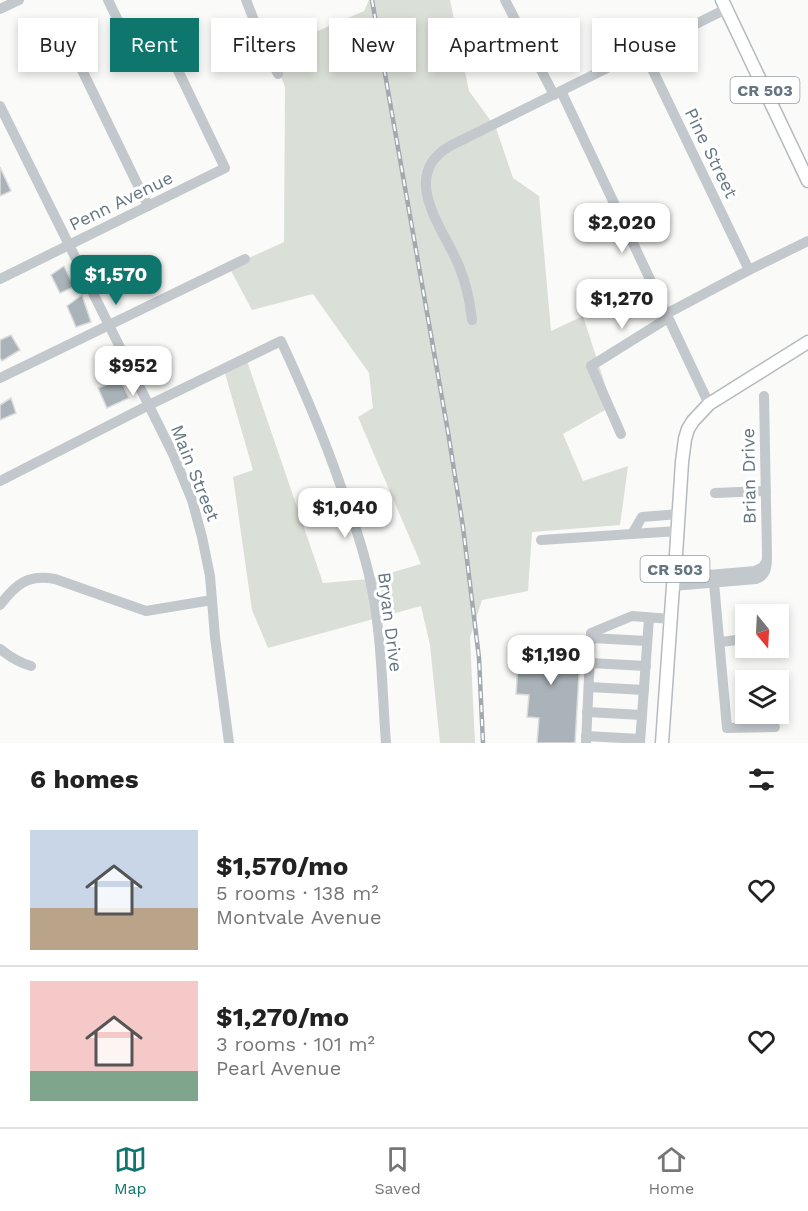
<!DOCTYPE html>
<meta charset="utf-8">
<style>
body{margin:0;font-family:"Work Sans",sans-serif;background:#f2f2f2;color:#222;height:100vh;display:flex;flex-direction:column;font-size:22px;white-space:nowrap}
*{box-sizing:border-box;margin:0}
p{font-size:20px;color:#767676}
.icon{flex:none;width:33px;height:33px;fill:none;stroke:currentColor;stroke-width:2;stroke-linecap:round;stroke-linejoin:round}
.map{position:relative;height:743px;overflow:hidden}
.sheet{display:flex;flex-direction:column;background:#fff;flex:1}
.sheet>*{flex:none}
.top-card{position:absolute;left:18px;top:18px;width:772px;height:54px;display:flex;gap:12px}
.needle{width:39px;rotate:162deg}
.fabs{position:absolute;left:735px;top:604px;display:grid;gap:12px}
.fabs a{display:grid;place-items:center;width:54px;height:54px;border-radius:0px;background:#fff;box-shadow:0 3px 9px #0003;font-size:30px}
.price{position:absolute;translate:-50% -51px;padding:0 14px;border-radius:12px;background:#fff;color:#222;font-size:20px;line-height:39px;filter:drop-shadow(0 2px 3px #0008)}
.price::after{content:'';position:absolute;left:50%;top:36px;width:18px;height:14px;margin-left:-9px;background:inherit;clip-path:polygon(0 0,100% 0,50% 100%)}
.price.on{background:#0f766e;color:#fff}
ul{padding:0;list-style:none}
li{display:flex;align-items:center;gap:18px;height:150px;padding:0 30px}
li+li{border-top:2px solid #e0e0e0}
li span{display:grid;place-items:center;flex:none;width:168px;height:120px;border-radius:0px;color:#555}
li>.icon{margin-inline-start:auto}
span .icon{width:72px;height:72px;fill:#fffc;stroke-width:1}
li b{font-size:26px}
h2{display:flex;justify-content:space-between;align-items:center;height:72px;padding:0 30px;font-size:26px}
.tag{padding:0 21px;border-radius:0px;background:#fff;box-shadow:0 3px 9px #0003;font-size:21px;line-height:54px}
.tag.on{background:#0f766e;color:#fff}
.dock{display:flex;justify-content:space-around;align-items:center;height:84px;border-top:2px solid #e0e0e0;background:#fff;font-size:16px;color:#767676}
.dock a{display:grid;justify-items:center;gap:3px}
.dock .on{color:#0f766e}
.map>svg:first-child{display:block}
.green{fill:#dadfd7}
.building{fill:#aab3b9;stroke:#dcdcda;stroke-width:1.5}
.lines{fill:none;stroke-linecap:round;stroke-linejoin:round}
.major-casing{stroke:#b5babe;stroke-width:15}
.minor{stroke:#c3c8cc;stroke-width:10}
.major{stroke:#fff;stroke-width:12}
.rail-casing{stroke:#a2aab0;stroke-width:4.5}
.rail{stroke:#fff;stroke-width:2;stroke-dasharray:7;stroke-linecap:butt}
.labels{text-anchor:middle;stroke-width:6;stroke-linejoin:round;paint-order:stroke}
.shield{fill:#fff;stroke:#939fa8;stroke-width:1.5}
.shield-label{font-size:16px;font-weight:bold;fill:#657683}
.street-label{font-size:18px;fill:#657683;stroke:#fff}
</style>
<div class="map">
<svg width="808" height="743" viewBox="0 0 808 743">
<rect width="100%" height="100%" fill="#fafaf8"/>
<polygon class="green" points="369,0 450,0 469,91 496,128 513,178 539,196 551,331 583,316 612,406 563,434 583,481 628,466 620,525 532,532 528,591 482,600 470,638 475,743 440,743 430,645 421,606 268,648 252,610 233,477 253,470 224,370 246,358 323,583 369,579 421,564 358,417 373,408 369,373 313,294 252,310 229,267 284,242 285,87 271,51 364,11"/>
<g class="building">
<polygon points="0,167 11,191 0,196"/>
<polygon points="64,266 74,287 60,293 51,275"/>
<polygon points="82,295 91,322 76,327 67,306"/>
<polygon points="11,335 20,350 2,361 0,358 0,340"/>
<polygon points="120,379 129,398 107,408 98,388"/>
<polygon points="11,398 16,413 0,420 0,405"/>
<polygon points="520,637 581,641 575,743 537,743 539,718 527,717 529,695 516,694"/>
</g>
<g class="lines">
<defs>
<g id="major">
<polyline points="722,0 808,181"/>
<polyline points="662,743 673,586 675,570 682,462 685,439 688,429 693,421 709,404 808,342"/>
</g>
</defs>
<use href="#major" class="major-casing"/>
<g class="minor">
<polyline points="246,0 265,48 278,74"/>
<polyline points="505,0 554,95"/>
<polyline points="0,9 19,0"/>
<polyline points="643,50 749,270"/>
<polyline points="81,68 148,206"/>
<polyline points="561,91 709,404"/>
<polyline points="0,106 173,454 192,500 202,537 210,576 215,637 229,743"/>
<polyline points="0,279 225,168 156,25 127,39 108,0"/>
<polyline points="666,314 749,270 808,241"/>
<path d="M472,320C470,301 466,283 459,266C444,229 398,176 450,146L726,9"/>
<polyline points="0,378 245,259"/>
<polyline points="621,434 591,366 668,318"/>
<path d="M0,481L149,405L281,341C303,388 323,435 340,484C353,518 365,553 372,589C382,639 382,692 386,743"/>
<polyline points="715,493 766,491"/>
<polyline points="678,531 632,534 642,517 679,514"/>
<polyline points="541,540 632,534"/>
<polyline points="674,578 755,571 763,567 766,562"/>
<polyline points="714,583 727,728 775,727"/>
<path d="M673,586L756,579C767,575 767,566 767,555L764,396"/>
<path d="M0,605C16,584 28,574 55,579L146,611L212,600"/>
<polyline points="591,638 647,641"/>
<polyline points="720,642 746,639"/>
<path d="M0,649C10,657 19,663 31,666"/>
<polyline points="590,663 646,666"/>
<polyline points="589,687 644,690"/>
<polyline points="587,712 642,715"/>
<polyline points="586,736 640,739"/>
<polyline points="586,743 591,633 632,616 671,619"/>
<polyline points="640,743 649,618"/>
</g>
<use href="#major" class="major"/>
<defs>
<polyline id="rail" points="372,0 448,432 463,527 479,658 483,743"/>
</defs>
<use href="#rail" class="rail-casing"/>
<use href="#rail" class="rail"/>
</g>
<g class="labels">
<g class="shield">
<rect x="730.5" y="77" width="69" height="26" rx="4.5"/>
<rect x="640.5" y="556" width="69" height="26" rx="4.5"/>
</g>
<g class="shield-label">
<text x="765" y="96">CR 503</text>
<text x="675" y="575">CR 503</text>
</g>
<g class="street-label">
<text transform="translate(711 153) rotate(64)" y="6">Pine Street</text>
<text transform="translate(121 201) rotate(-26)" y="6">Penn Avenue</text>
<text transform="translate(195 473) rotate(68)" y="6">Main Street</text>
<text transform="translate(749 476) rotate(-91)" y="6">Brian Drive</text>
<text transform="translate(390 622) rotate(83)" y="6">Bryan Drive</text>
</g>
</g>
</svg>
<div class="fabs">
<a><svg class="needle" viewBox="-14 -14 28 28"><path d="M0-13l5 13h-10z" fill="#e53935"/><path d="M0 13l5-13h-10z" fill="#767676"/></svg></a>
<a><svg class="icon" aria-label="layers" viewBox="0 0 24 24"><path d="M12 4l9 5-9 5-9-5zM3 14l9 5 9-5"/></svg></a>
</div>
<b class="price" style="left:622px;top:254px">$2,020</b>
<b class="price on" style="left:116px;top:306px">$1,570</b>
<b class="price" style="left:622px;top:330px">$1,270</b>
<b class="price" style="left:133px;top:397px">$952</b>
<b class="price" style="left:345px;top:539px">$1,040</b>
<b class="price" style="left:551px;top:686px">$1,190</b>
<div class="top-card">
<a class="tag">Buy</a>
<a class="tag on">Rent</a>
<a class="tag">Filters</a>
<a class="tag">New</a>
<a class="tag">Apartment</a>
<a class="tag">House</a>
</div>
</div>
<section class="sheet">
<h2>6 homes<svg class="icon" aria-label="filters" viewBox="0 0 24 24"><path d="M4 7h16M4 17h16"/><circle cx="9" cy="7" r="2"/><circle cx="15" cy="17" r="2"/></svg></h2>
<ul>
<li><span style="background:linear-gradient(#c9d6e8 65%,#b9a48a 0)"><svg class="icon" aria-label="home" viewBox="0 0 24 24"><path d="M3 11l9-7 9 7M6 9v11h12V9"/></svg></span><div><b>$1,570/mo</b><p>5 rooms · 138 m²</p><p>Montvale Avenue</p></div><svg class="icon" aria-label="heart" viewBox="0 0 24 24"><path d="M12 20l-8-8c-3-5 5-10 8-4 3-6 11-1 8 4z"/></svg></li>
<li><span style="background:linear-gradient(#f6c9c9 75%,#7fa58c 0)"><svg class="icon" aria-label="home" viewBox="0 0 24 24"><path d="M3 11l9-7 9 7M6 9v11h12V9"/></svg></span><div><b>$1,270/mo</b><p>3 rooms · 101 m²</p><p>Pearl Avenue</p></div><svg class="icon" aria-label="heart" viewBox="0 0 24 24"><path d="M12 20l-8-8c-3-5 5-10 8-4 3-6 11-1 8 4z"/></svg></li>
</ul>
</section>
<nav class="dock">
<a class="on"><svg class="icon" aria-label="map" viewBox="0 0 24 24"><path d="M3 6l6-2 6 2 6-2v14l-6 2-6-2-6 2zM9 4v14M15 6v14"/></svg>Map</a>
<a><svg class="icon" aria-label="saved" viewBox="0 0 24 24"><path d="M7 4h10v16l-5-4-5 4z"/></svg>Saved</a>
<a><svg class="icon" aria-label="home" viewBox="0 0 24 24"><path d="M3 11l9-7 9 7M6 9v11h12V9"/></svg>Home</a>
</nav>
